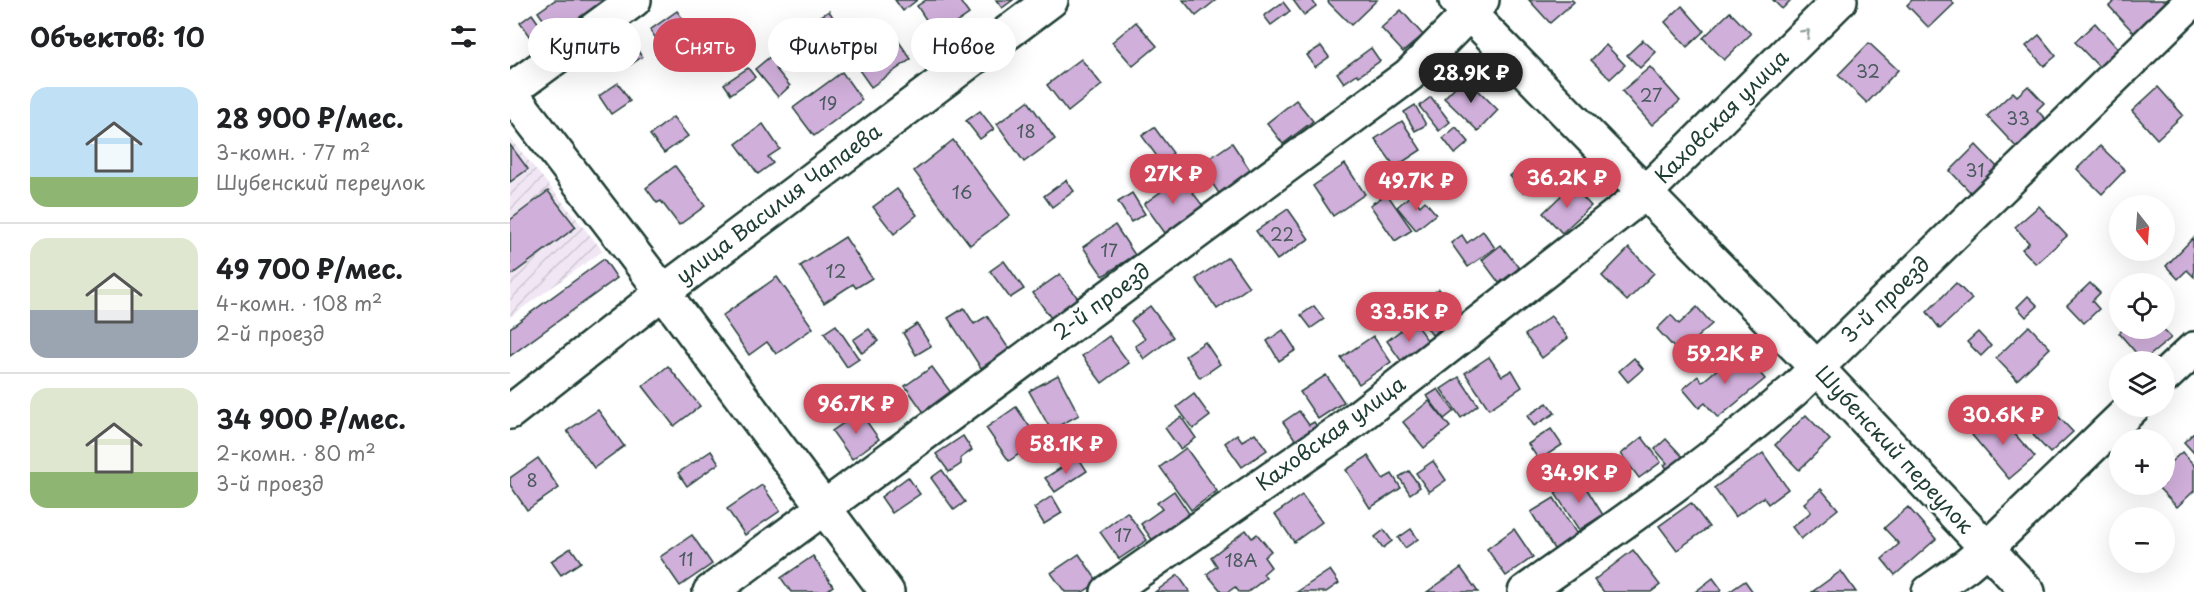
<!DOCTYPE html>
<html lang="ru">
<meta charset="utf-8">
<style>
body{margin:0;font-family:"Playpen Sans",sans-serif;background:#f6f6f6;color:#202124;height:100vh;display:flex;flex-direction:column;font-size:22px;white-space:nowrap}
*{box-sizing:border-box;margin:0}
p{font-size:20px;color:#757577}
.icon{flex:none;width:33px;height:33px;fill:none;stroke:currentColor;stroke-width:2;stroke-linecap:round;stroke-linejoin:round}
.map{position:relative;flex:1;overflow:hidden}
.details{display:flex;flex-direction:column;background:#fff;width:510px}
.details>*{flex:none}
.top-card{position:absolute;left:18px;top:18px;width:570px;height:54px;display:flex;gap:12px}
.needle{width:39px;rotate:163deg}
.controls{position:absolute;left:1599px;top:195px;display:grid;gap:12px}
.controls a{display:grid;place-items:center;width:66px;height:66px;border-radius:50%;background:#fff;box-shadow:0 6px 24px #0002;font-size:30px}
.price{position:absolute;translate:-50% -51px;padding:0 14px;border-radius:21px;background:#d1495b;color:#fff;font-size:20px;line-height:39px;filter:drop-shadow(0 2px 3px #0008)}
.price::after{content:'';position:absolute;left:50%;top:36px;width:18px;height:14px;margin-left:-9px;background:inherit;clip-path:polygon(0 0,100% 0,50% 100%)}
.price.on{background:#222;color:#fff}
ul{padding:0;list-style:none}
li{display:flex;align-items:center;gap:18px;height:150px;padding:0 30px}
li+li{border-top:2px solid #e0e0e0}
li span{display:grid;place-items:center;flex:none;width:168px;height:120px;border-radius:18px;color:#555}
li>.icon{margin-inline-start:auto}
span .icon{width:72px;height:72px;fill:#fffc;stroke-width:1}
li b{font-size:26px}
h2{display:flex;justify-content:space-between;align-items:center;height:72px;padding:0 30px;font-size:26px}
.chip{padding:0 21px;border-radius:27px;background:#fff;box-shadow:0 6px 24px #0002;font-size:21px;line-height:54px}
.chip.on{background:#d1495b;color:#fff}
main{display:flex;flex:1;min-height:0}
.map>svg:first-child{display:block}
.industrial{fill:url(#industrial-furrows)}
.building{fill:#d0afda;stroke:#1f3d34;stroke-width:1.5}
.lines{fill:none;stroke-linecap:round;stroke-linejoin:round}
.minor-casing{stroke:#1f3d34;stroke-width:38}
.major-casing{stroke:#1f3d34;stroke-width:38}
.minor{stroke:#fff;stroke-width:33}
.major{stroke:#fff;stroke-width:33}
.oneway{stroke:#8f9e9a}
.labels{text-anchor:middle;stroke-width:4.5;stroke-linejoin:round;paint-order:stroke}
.number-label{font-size:18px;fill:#4b5a5e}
.street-label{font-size:21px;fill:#1f3d34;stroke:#fff}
</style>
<main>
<section class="details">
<h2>Объектов: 10<svg class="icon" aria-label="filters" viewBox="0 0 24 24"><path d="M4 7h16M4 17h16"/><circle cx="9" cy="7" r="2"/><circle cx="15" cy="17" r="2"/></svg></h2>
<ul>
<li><span style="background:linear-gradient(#bfe0f5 75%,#8fb573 0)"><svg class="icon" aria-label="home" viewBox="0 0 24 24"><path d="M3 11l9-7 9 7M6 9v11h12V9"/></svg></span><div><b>28 900 ₽/мес.</b><p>3-комн. · 77 m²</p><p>Шубенский переулок</p></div></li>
<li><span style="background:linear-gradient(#dfe7d0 60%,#9aa5b1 0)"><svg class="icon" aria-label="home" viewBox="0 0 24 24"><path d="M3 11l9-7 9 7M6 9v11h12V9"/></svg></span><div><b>49 700 ₽/мес.</b><p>4-комн. · 108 m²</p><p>2-й проезд</p></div></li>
<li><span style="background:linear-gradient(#dfe7d0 70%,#8fb573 0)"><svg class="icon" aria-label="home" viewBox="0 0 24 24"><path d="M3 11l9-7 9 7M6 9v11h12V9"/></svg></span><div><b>34 900 ₽/мес.</b><p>2-комн. · 80 m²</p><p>3-й проезд</p></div></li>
</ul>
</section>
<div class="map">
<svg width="1684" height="592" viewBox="0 0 1684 592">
<defs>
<pattern id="industrial-furrows" width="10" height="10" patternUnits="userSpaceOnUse" patternTransform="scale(1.5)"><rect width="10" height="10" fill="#f1e7f4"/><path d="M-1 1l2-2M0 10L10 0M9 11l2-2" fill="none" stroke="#cec7d2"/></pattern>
</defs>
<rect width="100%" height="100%" fill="#fff"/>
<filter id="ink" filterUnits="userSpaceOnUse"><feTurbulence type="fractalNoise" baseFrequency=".0167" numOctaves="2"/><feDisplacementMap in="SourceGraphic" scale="12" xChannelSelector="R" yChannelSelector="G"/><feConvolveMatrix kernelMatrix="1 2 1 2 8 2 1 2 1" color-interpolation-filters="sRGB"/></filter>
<g filter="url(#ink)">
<polygon class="industrial" points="0,138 93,251 0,317"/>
<g class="building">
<polygon points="45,0 96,0 97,2 47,39 28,12"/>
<polygon points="385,0 407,0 393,11"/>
<polygon points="416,0 449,0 459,14 427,36 407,6"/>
<polygon points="486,0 503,0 492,8"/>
<polygon points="673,0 706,0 686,16"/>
<polygon points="783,0 802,0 806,6 794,15"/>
<polygon points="820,0 867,0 841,25 818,2"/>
<polygon points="1019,0 1062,0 1064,2 1040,23"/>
<polygon points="1263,0 1281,0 1272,9"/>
<polygon points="1402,0 1441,0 1444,4 1419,28 1397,5"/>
<polygon points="1606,0 1663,0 1626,35 1599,6"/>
<polygon points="773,2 780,11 761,25 754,16"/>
<polygon points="1172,6 1194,31 1177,47 1155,22"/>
<polygon points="891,10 913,35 893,52 871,28"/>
<polygon points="167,11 187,38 159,57 140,30"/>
<polygon points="319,11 344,50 328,60 303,21"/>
<polygon points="1220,12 1241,34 1214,60 1193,38"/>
<polygon points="22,14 46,48 33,56 10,23"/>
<polygon points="626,22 647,46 623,66 602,42"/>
<polygon points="1585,23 1608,49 1589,67 1565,42"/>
<polygon points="382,32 401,59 361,87 342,60"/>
<polygon points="1529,35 1546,56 1534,66 1516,46"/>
<polygon points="121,40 132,57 120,65 109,48"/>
<polygon points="1133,40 1146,52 1130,68 1117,55"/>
<polygon points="1359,43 1388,70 1357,103 1328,75"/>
<polygon points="1096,45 1115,65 1100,79 1081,60"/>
<polygon points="811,46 819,57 805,67 797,55"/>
<polygon points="861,48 870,61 849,76 847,74 834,83 827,73"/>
<polygon points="267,51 275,61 266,69 280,86 268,97 245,69"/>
<polygon points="571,59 592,85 558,112 537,85"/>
<polygon points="1140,67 1170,101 1142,125 1112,91"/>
<polygon points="238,68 245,77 221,94 214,84"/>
<polygon points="332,72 352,100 304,136 283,108"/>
<polygon points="955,77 988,110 968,131 934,98"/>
<polygon points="108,83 120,101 101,114 89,96"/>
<polygon points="1518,86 1534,103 1527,110 1539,123 1509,150 1477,116 1503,92 1507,96"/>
<polygon points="1648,87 1673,115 1647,139 1622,111"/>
<polygon points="921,97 940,122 929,131 909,106"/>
<polygon points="786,100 803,121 773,144 757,123"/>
<polygon points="518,101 545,139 514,162 487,124"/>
<polygon points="905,105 916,125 905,131 894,112"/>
<polygon points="470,111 484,129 470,139 456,121"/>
<polygon points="163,117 178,136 154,153 140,135"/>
<polygon points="892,121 911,150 885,167 865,139"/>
<polygon points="253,124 270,149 258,157 263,163 248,174 226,144"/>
<polygon points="644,127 663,153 651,162 632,136"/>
<polygon points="946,127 959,142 945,154 933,138"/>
<polygon points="443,140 500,215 460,245 404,171"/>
<polygon points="722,143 742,173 710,195 690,165"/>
<polygon points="0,145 18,169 0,182"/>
<polygon points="1466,145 1490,170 1464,196 1440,171"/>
<polygon points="1590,146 1615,170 1592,194 1567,169"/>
<polygon points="1017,163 1030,180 1013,192 1000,176"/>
<polygon points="835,164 855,194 823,216 803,186"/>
<polygon points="165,166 195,206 169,225 151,201 147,203 136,188"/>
<polygon points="671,177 693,206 655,233 634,204"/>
<polygon points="556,180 564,191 542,207 534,196"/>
<polygon points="1062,185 1081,206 1052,233 1033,213"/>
<polygon points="387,189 407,215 384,234 363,207"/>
<polygon points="38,191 66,227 0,276 0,220"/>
<polygon points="622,193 635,214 621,222 608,202"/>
<polygon points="877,194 902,230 885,241 860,205"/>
<polygon points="901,195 910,206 915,201 926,214 906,230 887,207"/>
<polygon points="1529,206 1557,236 1526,264 1512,249 1519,243 1505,227"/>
<polygon points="778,209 799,239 767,260 746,231"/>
<polygon points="605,225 625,255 593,276 573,247"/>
<polygon points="973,231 985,248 958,267 941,243 952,235 957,243"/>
<polygon points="335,237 362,278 346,288 343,284 314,303 290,266"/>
<polygon points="1683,238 1684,277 1677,270 1668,279 1656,266"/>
<polygon points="991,245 1009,268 989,283 972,260"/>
<polygon points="1119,248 1144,273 1117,301 1092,276"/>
<polygon points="718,257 739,287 707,309 686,279"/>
<polygon points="94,259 107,278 0,356 0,328"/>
<polygon points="494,261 514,289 500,298 480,271"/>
<polygon points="550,274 570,301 543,321 523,293"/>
<polygon points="267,277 303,328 266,354 257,342 239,355 212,316"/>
<polygon points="1446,283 1462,299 1430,329 1417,312"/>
<polygon points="1580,283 1590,293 1582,301 1589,309 1574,323 1557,305"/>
<polygon points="929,289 949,316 922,335 902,308"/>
<polygon points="1518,296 1528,306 1516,317 1507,307"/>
<polygon points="640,306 663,337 634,359 625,346 635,339 621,321"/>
<polygon points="804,306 814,319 801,328 791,315"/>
<polygon points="1187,307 1202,324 1169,353 1147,329 1161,315 1169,324"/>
<polygon points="454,308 464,324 477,316 499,349 471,368 438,318"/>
<polygon points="1041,316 1058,338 1032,358 1015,335"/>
<polygon points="903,321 921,345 894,365 877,341"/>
<polygon points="407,324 421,346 406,355 393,333"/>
<polygon points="326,325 349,359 337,367 314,333"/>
<polygon points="1519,326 1540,348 1507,380 1486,358"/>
<polygon points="1615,328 1652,328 1661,338 1633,361 1609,333"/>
<polygon points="359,329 368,341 352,353 343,340"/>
<polygon points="773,330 786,350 769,361 757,341"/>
<polygon points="1468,332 1481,346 1471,356 1457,342"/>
<polygon points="599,336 619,363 592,383 572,356"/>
<polygon points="863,336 881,362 849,384 831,358"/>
<polygon points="695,342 710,364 690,378 675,356"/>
<polygon points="1230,350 1255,379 1208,418 1195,403 1189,408 1173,389 1188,376 1192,382"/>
<polygon points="979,357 992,376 1002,370 1012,387 979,409 955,373"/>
<polygon points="1124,358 1133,369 1118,382 1109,371"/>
<polygon points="158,366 190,406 164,426 133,386"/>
<polygon points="422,367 442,394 415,414 395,386"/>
<polygon points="548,375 569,415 541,430 519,391"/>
<polygon points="816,375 834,402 808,419 790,392"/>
<polygon points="949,377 968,405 951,418 931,389"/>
<polygon points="928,389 944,411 934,419 917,396"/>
<polygon points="684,394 700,416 683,429 667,407"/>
<polygon points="919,401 940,427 914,448 893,422"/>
<polygon points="1037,403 1045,413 1024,426 1017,416"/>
<polygon points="506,407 529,440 499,461 476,428"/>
<polygon points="88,410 114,446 84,468 57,431"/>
<polygon points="789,411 799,425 804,422 810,431 789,445 773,422"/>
<polygon points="350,412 369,439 342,459 322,431"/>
<polygon points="1487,414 1525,457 1499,479 1462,435"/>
<polygon points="1546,414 1563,432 1540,453 1523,435"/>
<polygon points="1296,415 1320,440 1289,470 1265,445"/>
<polygon points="671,417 686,438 670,449 655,428"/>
<polygon points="1041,429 1052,445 1029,460 1018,444"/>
<polygon points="745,433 757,450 732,467 715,443 727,434 732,441"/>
<polygon points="1684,433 1684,453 1674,442"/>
<polygon points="453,436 462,450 451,458 451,464 439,472 426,454"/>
<polygon points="1132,437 1151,462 1129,478 1111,454"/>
<polygon points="1156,439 1173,457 1159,470 1154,465 1157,463 1145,449"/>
<polygon points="676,448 707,491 681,510 650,467"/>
<polygon points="201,451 209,463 177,486 168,473"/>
<polygon points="1672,452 1684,465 1684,491 1667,507 1645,484 1654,484 1654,468"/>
<polygon points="1253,453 1278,489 1258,504 1253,497 1225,517 1204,488"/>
<polygon points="858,456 873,479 882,474 891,488 860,508 836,470"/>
<polygon points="568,457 577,471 545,492 535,478"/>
<polygon points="28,458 49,488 17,510 0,485 0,478"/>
<polygon points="923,461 936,480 919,492 906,473"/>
<polygon points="432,470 455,502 444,510 421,478"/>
<polygon points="899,471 910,487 900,494 889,477"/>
<polygon points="398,477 410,494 382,513 371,497"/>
<polygon points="1070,478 1093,515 1069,530 1045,493"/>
<polygon points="252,485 270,511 235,535 217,509"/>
<polygon points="1311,489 1328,509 1291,539 1282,527 1301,512 1294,503"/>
<polygon points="664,491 682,518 645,544 631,524 652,509 647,503"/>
<polygon points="792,495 812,522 784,542 765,514"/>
<polygon points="542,496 552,513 534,524 524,508"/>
<polygon points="1044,498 1070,539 1047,554 1021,512"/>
<polygon points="1181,503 1199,527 1167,550 1149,526"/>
<polygon points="1398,507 1426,539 1385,575 1372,559 1389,544 1374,528"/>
<polygon points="617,512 637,540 609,559 590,532"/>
<polygon points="901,529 908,539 895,548 888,538"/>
<polygon points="1004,529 1023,557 996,576 977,549"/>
<polygon points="736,530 742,538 747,534 761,551 754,557 761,567 753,574 756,578 738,592 729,592 725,587 718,592 712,592 697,574 707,566 701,557"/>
<polygon points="874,530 882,541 873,548 865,537"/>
<polygon points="182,535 202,564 170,586 150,557"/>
<polygon points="61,548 71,562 51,575 41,561"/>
<polygon points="1123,550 1150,585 1141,592 1094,592 1084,580"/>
<polygon points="569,554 588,582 573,592 555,592 541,573"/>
<polygon points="303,556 323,586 315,592 281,592 271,578"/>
<polygon points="951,568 968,592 917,592"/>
<polygon points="820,570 829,583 816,592 787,592"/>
<polygon points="1331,571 1346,592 1302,592"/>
<polygon points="668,575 680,592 645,592"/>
<polygon points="1203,578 1212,590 1209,592 1185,592"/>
<polygon points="1235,581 1243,592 1219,592"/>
</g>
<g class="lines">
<defs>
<g id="minor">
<polyline points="0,91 124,0"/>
<polyline points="0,92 153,292 377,592"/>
<polyline points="1654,377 1684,349"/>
<polyline points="0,412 153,292 541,0"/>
<polyline points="200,592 899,75 972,0"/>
<polyline points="598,592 829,432 1136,192"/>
<path d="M1015,592C1107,527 1200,463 1285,389L1683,0"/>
<polyline points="1419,592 1457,565 1477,548 1624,406"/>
</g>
<g id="major">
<polyline points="946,0 1307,368 1518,592"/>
<polyline points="1136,192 1330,0"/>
</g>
</defs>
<use href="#minor" class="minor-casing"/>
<use href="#major" class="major-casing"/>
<use href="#minor" class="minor"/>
<use href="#major" class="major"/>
</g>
<defs><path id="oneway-chevron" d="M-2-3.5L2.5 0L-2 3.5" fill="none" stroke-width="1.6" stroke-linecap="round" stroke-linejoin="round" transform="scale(1.5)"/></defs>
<use class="oneway" href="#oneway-chevron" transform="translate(1296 33) rotate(-45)"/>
</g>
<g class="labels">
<g class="number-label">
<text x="1358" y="78">32</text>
<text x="1141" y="102">27</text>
<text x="318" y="110">19</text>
<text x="1508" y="125">33</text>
<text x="516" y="138">18</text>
<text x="1465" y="177">31</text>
<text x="452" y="199">16</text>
<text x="772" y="241">22</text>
<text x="599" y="257">17</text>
<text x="326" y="278">12</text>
<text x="22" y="487">8</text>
<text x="613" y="542">17</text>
<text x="176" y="566">11</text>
<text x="731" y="567">18А</text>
</g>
<g class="street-label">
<text transform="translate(1212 117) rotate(-45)" y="7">Каховская улица</text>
<text transform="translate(269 204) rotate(-37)" y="7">улица Василия Чапаева</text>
<text transform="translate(1376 300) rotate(-44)" y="7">3-й проезд</text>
<text transform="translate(592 302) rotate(-36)" y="7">2-й проезд</text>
<text transform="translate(821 434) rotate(-36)" y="7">Каховская улица</text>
<text transform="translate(1384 450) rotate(47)" y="7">Шубенский переулок</text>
</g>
</g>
</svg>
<div class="controls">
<a><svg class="needle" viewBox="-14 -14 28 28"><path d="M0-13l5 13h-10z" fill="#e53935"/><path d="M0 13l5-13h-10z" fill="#757577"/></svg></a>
<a><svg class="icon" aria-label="locate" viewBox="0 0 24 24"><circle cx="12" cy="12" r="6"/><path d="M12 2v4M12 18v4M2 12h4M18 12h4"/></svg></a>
<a><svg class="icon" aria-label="layers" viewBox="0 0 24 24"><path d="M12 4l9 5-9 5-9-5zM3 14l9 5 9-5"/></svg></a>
<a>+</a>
<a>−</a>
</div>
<b class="price on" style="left:961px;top:104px">28.9K ₽</b>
<b class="price" style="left:663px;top:205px">27K ₽</b>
<b class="price" style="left:1057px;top:209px">36.2K ₽</b>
<b class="price" style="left:906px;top:212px">49.7K ₽</b>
<b class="price" style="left:899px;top:343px">33.5K ₽</b>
<b class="price" style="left:1215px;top:385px">59.2K ₽</b>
<b class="price" style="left:346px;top:435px">96.7K ₽</b>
<b class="price" style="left:1493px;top:446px">30.6K ₽</b>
<b class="price" style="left:556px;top:475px">58.1K ₽</b>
<b class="price" style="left:1069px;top:504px">34.9K ₽</b>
<div class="top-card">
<a class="chip">Купить</a>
<a class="chip on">Снять</a>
<a class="chip">Фильтры</a>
<a class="chip">Новое</a>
</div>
</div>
</main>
